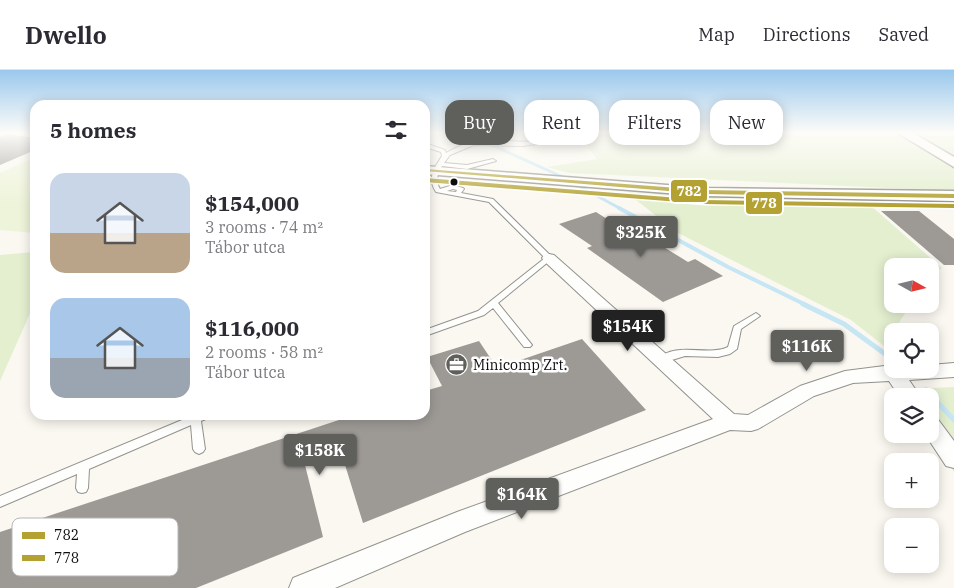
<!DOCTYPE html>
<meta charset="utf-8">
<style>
body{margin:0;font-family:"IBM Plex Serif",serif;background:#f7f7f7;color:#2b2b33;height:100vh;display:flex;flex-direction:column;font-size:19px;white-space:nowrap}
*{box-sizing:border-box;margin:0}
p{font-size:16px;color:#7c7c81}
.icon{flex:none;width:28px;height:28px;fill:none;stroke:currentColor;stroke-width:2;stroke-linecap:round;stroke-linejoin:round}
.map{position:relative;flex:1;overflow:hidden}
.panel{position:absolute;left:30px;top:30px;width:400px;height:320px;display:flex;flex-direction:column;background:#fff;border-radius:15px;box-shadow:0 2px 12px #0003}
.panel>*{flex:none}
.banner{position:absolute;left:445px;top:30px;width:434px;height:45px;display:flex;gap:10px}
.needle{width:32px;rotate:98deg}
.fabs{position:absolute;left:884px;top:188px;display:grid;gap:10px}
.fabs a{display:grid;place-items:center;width:55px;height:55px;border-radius:10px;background:#fff;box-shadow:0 2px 12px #0003;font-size:25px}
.price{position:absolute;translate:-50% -42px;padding:0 11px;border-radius:5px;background:#5f5f5c;color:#fff;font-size:16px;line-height:32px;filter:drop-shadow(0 1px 2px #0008)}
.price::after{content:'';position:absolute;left:50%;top:30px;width:15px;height:11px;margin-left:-8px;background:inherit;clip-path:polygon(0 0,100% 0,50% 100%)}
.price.on{background:#222;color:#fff}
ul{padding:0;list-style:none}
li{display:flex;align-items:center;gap:15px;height:125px;padding:0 20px}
li span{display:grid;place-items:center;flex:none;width:140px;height:100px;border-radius:15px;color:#555}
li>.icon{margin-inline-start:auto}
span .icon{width:60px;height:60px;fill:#fffc;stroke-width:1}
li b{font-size:21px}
h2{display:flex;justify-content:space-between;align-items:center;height:60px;padding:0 20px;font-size:21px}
.chip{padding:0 18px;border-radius:15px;background:#fff;box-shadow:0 2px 12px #0003;font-size:18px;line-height:45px}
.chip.on{background:#5f5f5c;color:#fff}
header{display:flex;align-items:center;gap:30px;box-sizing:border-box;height:70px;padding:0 25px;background:#fff;border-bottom:1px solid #e1e1e2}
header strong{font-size:24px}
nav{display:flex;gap:28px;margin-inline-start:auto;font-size:18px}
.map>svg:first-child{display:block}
.green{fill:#e4efd0}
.pitch{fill:#edf4d9}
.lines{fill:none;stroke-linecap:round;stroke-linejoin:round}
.stream-far2{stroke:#c6e6f4;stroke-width:3}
.stream-far1{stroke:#c6e6f4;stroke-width:4}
.stream{stroke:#c6e6f4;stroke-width:5}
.building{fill:#9d9a96}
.service-casing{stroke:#93928f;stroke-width:2}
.minor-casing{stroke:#93928f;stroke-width:2}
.tertiary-casing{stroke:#93928f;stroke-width:3}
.service{fill:#fefefd;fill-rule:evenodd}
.minor{fill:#fefefd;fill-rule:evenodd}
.tertiary{fill:#fefefd;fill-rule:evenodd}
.bus-1-casing{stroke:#fff;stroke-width:3}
.bus-2-casing{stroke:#fff;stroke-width:3}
.bus-1{fill:#b3a132;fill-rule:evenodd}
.bus-2{fill:#b3a132;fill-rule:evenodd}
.bus-dot{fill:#0c0c0c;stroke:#fff;stroke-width:2}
.labels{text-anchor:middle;stroke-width:5;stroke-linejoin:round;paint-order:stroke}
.poi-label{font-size:14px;fill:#0c0c0c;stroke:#fff;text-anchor:start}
.key{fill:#fff;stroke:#b6b6b6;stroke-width:1}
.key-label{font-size:14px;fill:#0c0c0c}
.line-badge{stroke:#fff;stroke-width:2}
.badge-label{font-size:14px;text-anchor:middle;font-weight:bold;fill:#fff}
</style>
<header>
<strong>Dwello</strong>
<nav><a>Map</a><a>Directions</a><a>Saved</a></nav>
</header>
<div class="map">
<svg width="954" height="518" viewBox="0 0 954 518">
<rect width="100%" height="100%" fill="#faf8f0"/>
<g class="green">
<polygon points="577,63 954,63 954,121 569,103 547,97 597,89"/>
<polygon points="626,122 731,129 870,135 942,198 930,206 930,196 892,196 892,234 911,234 884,276 851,250 678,163"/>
<polygon points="35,182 35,232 0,311 0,185"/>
<polygon points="954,317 954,402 928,364 930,364 930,326 894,326 889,320"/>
</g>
<polygon class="pitch" points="35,87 35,163 0,160 0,103"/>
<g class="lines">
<g class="stream-far2">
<polyline points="465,63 565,108"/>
<polyline points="910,64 954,67"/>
<polyline points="581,117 621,139"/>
</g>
<polyline class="stream-far1" points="619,138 728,197 806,235"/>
<g class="stream">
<polyline points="803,234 844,254 892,289"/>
<polyline points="926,320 954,350"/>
</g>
</g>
<g class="building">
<polygon points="8,64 35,68 35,80 0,95 0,67"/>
<polygon points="881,141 919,141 954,169 954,195 944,195"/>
<polygon points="596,142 629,163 636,160 688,192 695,189 723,206 663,232 587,178 592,176 559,154"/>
<polygon points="582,269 646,340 363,453 341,382 305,395 323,467 196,518 0,518 0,462 354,345 425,345 425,321 442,316 427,287 479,271 497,298"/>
</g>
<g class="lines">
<defs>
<g id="service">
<polygon points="491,63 500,63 482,69 479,67"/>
<path d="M541,70L544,72L543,73L523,76L474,75L450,85L444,93L467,95L493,89L496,91L467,99L442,96C437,104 435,111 440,119L453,115L463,118L464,119L461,123L493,129L553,188L498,233L532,275L530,277H524L493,238L484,245L425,266V260L478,241L545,188L489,132L436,122C427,109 434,98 442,86L441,82L425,77V73L445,80L446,83C455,78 463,74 472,72C495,67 517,75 541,70ZM453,119L457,120L456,122L447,121Z"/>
<path d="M756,243L760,246L741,259L737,279L730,284L718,287L685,286L662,293L659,292L657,290C675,270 708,287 728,277L734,256Z"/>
<polygon points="194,345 209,345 208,348 201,351 205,379 203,382 199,384 195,382 193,379 191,355 89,399 88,418 86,422 82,423 78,422 76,418 77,404 0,437 0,426"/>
</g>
<g id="minor">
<polygon points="549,184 554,185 734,344 748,345 800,316 845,301 892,295 892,299 930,299 930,295 954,293 954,307 909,310 920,326 899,326 889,311 853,313 814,326 758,359 751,361 730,360 465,462 335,518 289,518 293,508 457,442 713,349 544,191 542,188 544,185"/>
<polygon points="930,346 937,348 954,371 954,398 946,396 925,364 930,364"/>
</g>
<g id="tertiary">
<polygon points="898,63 913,63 954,87 954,97"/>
<polygon points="425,96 705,118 954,121 954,131 705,126 425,104"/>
</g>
</defs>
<use href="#service" class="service-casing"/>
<use href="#minor" class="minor-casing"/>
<use href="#tertiary" class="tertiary-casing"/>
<use href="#service" class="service"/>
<use href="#minor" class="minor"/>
<use href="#tertiary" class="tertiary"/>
<defs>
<polygon id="bus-1" points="425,99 705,120 954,124 954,128 705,124 425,101"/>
<polygon id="bus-2" points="425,108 705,130 954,134 954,138 705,134 425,112"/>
</defs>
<use href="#bus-1" class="bus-1-casing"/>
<use href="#bus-2" class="bus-2-casing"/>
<use href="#bus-1" class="bus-1"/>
<use href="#bus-2" class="bus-2"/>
</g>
<linearGradient id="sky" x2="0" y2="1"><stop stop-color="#9ac8ed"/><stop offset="0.46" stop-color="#fdfcf8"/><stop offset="1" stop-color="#fdfcf8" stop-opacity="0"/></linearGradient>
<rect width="954" height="136" fill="url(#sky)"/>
<defs>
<symbol id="office-disc" viewBox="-11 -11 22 22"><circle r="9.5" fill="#5f5f5c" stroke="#fff"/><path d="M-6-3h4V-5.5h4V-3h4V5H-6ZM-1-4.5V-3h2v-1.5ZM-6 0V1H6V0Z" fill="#fff"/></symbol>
</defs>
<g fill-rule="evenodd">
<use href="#office-disc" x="444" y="282" width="25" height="25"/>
</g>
<circle class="bus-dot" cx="454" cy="112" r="4.5"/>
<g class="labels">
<g class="poi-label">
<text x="473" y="300">Minicomp Zrt.</text>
</g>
</g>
<rect x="12" y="448" width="166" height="58" rx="8" class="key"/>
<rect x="22" y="462" width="23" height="7" fill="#b3a132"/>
<rect x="22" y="485" width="23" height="6" fill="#b3a132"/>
<g class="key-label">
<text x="54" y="470">782</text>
<text x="54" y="493">778</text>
</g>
<g class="line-badge">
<rect x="670" y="109" width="38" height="24" rx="5" fill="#b3a132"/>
<rect x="745" y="121" width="38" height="24" rx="5" fill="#b3a132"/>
</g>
<g class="badge-label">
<text x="689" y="126">782</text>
<text x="764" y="138">778</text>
</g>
</svg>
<div class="fabs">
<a><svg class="needle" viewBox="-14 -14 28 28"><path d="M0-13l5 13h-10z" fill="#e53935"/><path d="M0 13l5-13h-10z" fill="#7c7c81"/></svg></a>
<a><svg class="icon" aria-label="locate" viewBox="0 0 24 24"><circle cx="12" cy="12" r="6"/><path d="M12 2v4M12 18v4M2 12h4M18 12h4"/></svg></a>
<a><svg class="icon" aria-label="layers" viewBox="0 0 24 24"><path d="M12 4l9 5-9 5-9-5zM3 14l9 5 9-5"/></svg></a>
<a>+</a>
<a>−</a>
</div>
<b class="price" style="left:641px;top:188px">$325K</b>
<b class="price on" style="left:628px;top:282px">$154K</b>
<b class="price" style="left:807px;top:302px">$116K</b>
<b class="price" style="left:320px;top:406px">$158K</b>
<b class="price" style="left:522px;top:450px">$164K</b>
<div class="banner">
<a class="chip on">Buy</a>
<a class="chip">Rent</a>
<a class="chip">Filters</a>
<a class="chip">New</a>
</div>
<section class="panel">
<h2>5 homes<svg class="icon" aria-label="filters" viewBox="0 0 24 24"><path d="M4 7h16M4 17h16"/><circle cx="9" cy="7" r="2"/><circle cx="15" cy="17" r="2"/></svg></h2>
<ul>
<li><span style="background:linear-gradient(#c9d6e8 60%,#b9a48a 0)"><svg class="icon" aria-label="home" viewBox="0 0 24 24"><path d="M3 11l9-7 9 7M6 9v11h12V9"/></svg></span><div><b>$154,000</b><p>3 rooms · 74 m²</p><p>Tábor utca</p></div></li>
<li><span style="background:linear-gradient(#a9c7e8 60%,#9aa5b1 0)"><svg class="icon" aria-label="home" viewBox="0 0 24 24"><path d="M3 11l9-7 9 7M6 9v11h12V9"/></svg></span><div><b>$116,000</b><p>2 rooms · 58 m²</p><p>Tábor utca</p></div></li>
</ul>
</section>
</div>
